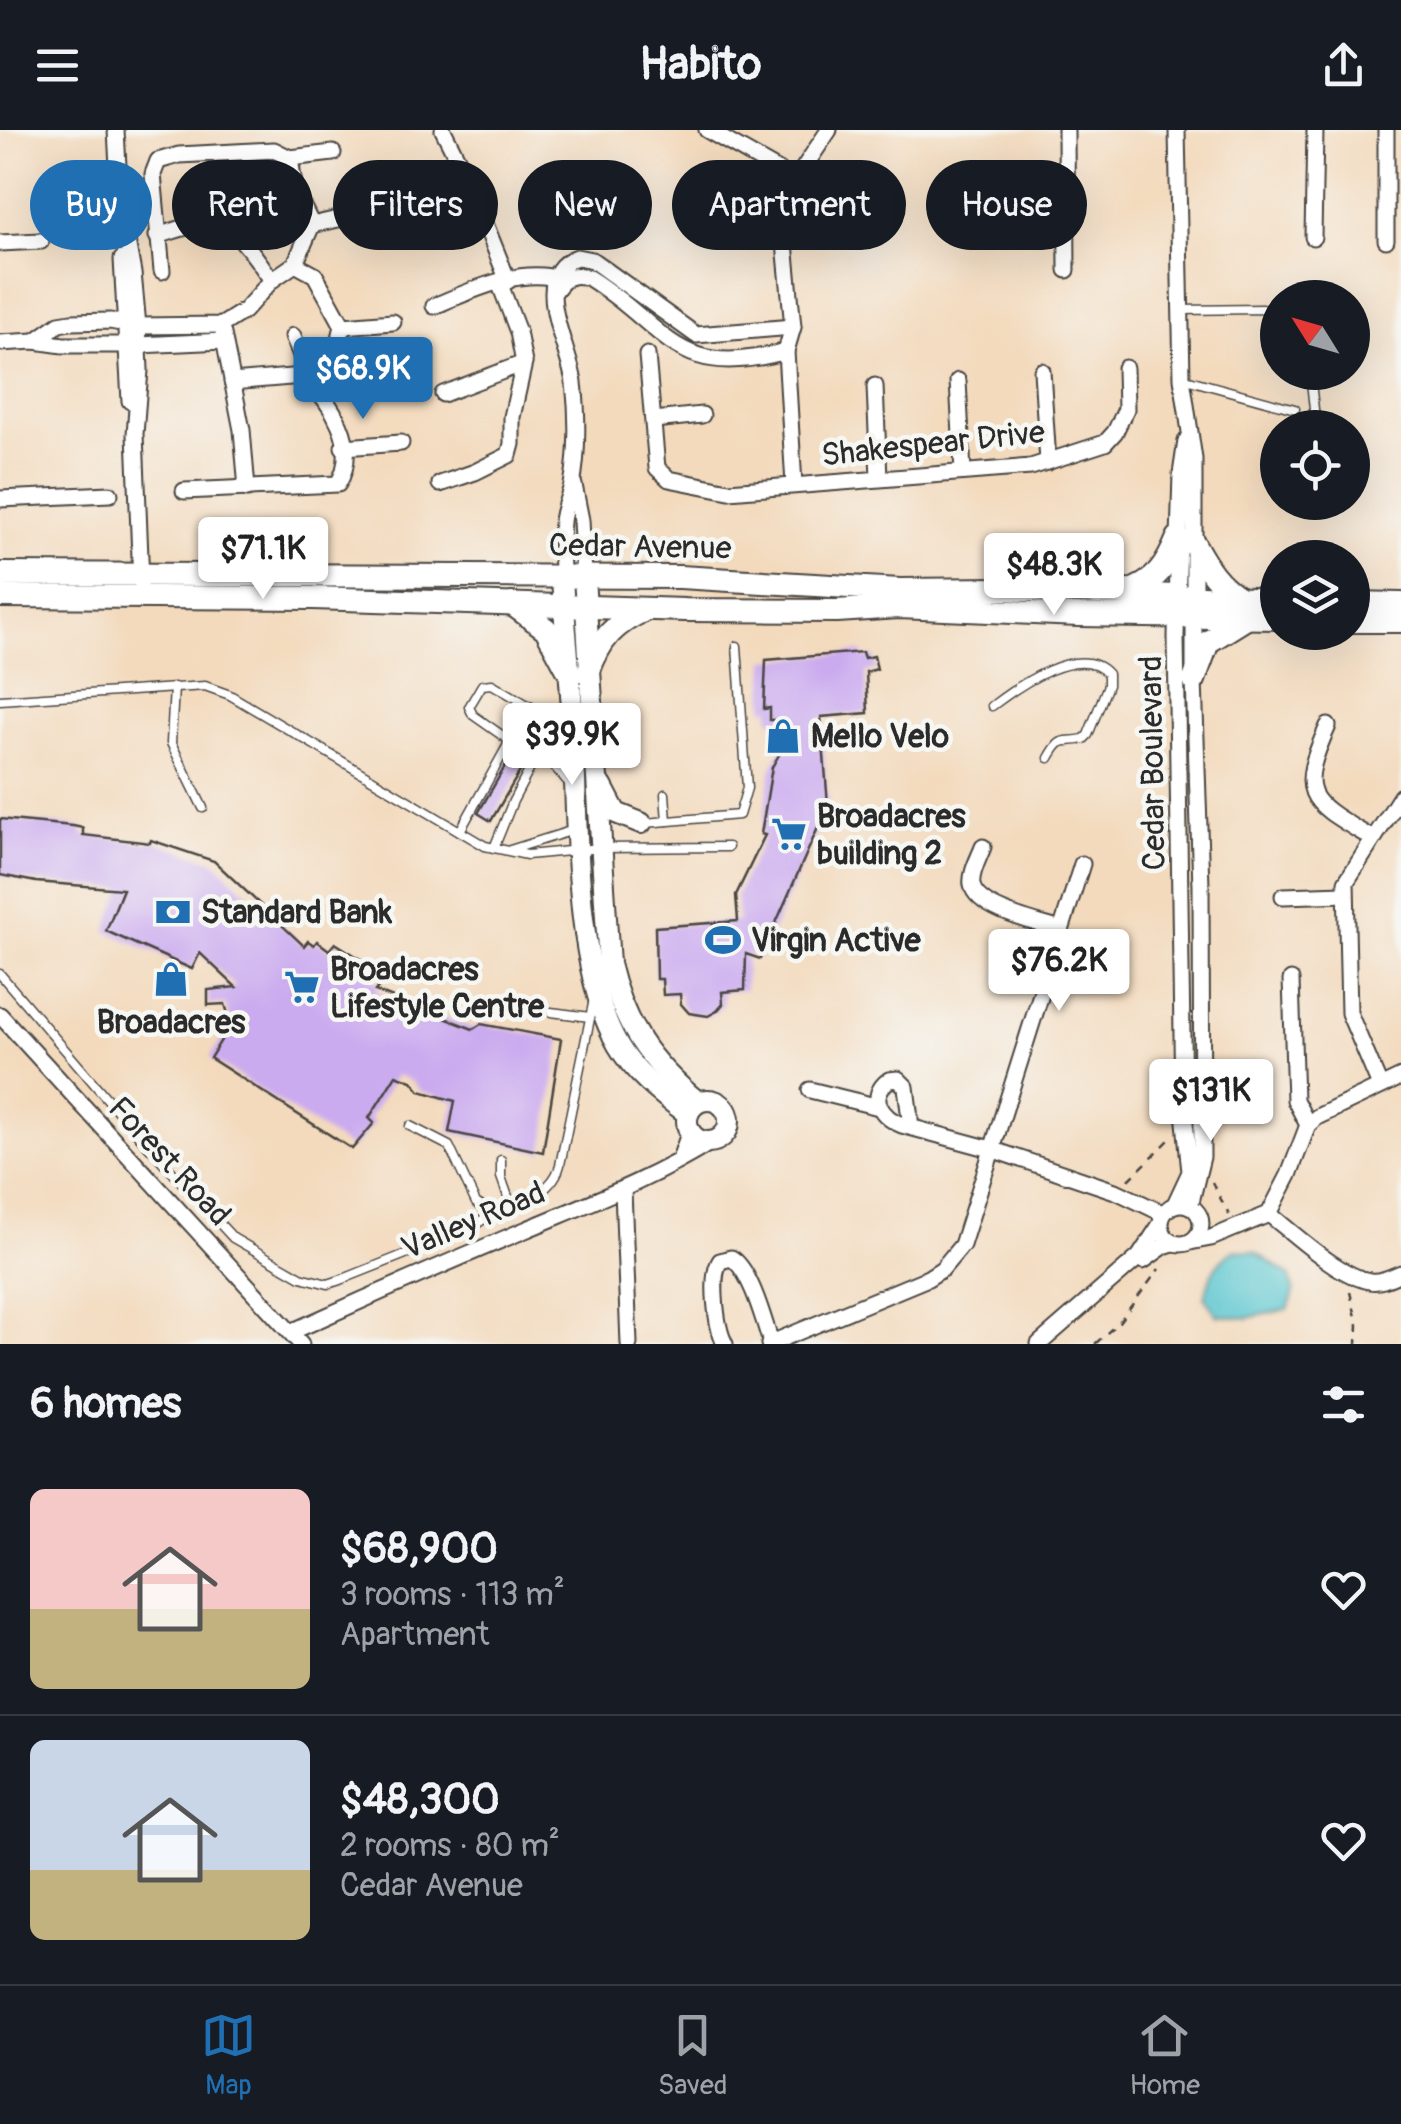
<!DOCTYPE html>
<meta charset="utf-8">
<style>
body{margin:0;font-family:Pangolin,sans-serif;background:#242831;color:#f1f3f6;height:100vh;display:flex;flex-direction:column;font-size:38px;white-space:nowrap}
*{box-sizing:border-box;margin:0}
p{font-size:32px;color:#9ea1a6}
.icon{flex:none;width:55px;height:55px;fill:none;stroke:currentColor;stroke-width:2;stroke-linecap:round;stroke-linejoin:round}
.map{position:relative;height:1214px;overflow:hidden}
.details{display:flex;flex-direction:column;background:#171b24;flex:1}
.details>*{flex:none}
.top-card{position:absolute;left:30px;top:30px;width:1342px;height:90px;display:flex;gap:20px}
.needle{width:65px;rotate:307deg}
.fabs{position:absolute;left:1260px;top:150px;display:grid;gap:20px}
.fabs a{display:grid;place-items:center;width:110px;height:110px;border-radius:50%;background:#171b24;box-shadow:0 10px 40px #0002;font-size:50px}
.price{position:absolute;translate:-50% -85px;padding:0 22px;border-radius:10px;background:#fff;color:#222;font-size:32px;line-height:65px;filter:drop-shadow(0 2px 5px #0008)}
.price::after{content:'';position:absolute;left:50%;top:60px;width:30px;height:22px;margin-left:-15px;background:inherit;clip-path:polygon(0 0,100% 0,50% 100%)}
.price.current{background:#1f6fb2;color:#fff}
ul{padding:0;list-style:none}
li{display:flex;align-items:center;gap:30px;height:250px;padding:0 30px}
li+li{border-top:2px solid #363941}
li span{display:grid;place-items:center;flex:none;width:280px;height:200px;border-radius:15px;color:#555}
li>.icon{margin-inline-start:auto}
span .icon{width:120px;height:120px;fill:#fffc;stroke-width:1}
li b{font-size:42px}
h2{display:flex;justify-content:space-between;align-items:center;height:120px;padding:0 30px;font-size:42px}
.pill{padding:0 35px;border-radius:45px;background:#171b24;box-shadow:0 10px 40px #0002;font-size:35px;line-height:90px}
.pill.current{background:#1f6fb2;color:#fff}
header{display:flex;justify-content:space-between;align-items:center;height:130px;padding:0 30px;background:#171b24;font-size:45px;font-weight:700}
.tabs{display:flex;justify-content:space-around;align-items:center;height:140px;border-top:2px solid #363941;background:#171b24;font-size:28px;color:#9ea1a6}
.tabs a{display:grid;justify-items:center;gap:5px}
.tabs .current{color:#1f6fb2}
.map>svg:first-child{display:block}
.water{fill:#59c6cf;stroke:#42787d;stroke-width:2.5}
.building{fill:#cbabef}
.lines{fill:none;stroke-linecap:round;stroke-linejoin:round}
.service-casing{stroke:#494541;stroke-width:11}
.minor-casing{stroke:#494541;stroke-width:19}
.tertiary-casing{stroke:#494541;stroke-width:24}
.secondary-casing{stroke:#494541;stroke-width:26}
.path{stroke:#494541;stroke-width:2.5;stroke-dasharray:8 8;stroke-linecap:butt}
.service{stroke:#fff;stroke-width:8}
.minor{stroke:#fff;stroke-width:15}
.tertiary{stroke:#fff;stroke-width:20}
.secondary{stroke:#fff;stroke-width:22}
.labels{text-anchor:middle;stroke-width:9;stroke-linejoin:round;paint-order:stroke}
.street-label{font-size:32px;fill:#2b2b2b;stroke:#f6f6f2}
.poi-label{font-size:32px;font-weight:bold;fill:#2b2b2b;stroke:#f6f6f2;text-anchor:start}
</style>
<header><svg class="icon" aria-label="menu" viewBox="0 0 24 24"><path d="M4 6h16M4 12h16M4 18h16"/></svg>Habito<svg class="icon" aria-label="share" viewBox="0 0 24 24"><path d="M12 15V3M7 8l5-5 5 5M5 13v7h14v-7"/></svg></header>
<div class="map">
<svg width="1401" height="1214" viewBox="0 0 1401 1214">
<rect width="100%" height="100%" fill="#f6f6f2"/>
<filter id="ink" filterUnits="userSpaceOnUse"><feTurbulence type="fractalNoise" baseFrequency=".01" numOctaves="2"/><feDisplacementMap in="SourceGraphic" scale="20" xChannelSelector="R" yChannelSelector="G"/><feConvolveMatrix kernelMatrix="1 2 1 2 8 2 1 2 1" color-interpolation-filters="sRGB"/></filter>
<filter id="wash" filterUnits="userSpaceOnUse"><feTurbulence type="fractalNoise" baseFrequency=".0048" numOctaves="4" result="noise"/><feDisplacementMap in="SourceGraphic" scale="40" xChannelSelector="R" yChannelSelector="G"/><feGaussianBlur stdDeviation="2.25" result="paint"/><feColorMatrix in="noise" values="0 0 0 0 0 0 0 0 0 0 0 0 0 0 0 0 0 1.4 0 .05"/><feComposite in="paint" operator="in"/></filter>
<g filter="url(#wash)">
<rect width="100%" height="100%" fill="#f3dabd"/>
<path class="water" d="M1234,1120L1255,1122L1289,1145L1294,1163L1288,1179L1248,1188L1217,1185L1205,1168C1210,1145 1214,1133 1234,1120Z"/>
<g id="blocks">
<g class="building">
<polygon points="862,522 864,528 874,526 877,539 866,542 868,583 821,587 828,675 760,829 746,824 745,860 722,862 723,874 717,881 708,886 689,883 681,874 680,864 663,865 662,849 656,849 655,797 738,791 736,765 765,705 761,704 772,637 780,623 777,590 770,590 770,578 764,579 766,530"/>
<polygon points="517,616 526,621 526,631 491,691 478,683"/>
<polygon points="0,689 73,696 83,698 83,705 150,713 151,710 214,731 304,816 308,811 314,815 317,811 329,820 335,813 364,831 360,838 380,855 375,861 473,899 481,894 561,909 543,1022 449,1002 455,971 420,961 412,951 396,945 369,988 374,993 352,1019 210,928 231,894 225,874 208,875 208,860 236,857 200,823 192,839 106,801 123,759 36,752 0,745"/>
</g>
</g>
</g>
<g filter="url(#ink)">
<use href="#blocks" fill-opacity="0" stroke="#494541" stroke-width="2.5"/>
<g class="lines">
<defs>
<g id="service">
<polyline points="1179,180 1263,179 1278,185"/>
<polyline points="1310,242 1316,298"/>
<polyline points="1182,248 1295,279"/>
<polyline points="174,557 171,613 203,678"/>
<polyline points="0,570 205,556 230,565 485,716 527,725 601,718 728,717"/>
<path d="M992,576C1018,556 1080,512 1108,544V555L1088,605L1084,609C1063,614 1062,604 1049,628"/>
<polyline points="535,626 553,635 570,654"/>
<polyline points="544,629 570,613"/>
<polyline points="665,664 667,691"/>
<polyline points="645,693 739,685 747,658 737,516"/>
<polyline points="460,701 510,611"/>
<polyline points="494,718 513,671 533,633 536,586 531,577 492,554 482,555 469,577 473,585 510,611 513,608 533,611"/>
<polyline points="510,720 577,699"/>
<polyline points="0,844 139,1006 233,1108 301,1147 328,1154 343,1149 471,1098 498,1079"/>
<polyline points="551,882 590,887"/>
<path d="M410,996L449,1016L476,1073L487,1080C515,1079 553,1063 560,1035L594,869"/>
<polyline points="501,1030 501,1047 511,1075"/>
</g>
<g id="minor">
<polyline points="116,0 121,91"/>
<polyline points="443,0 466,46 508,151"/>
<polyline points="707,0 786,45"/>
<polyline points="1066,0 1067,140"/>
<polyline points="1177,0 1182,248 1194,329 1194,550 1201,756 1202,1027 1190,1076"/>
<polyline points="1386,0 1386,110"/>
<polyline points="290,28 295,61 312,95"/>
<polyline points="799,45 829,0"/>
<polyline points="784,54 781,71 793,197 786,221 794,355"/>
<polyline points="122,83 133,143 138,196 140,240 135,304 141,452"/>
<polyline points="427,85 474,64"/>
<polyline points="793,98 793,72 799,58"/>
<path d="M157,106C175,101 201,90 219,93C236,95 261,136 272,150"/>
<polyline points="1313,107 1315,0"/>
<polyline points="0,113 41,111"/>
<polyline points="122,129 130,271"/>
<polyline points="295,134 315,145 343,196 337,220 308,242"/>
<polyline points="162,141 153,44 158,31 179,25 274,20 290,28 333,23"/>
<path d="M555,161C565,147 572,142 589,148C669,198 674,252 786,221"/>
<path d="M434,176C473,160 521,136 563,150"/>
<polyline points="343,196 393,192"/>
<polyline points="223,204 242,300 247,359"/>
<polyline points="293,206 308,242 303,246"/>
<polyline points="35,211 59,194 71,192 110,191 138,196 222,195 244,181 272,150 295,134 312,95 338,89 392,85"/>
<polyline points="0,213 35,211 63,215 139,215 224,211"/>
<polyline points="647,225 657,338 669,349 729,361 1031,337 1105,313 1115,302 1126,279 1125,238"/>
<polyline points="1042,241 1048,332"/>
<polyline points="958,251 963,342"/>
<polyline points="232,252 303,246"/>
<polyline points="875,256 879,348"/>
<polyline points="443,264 524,233 518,202 499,152"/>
<polyline points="654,290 702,285"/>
<polyline points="343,317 401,313"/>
<polyline points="440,354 475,342 509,325 512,314 512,287 524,233"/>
<polyline points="574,355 581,390 584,447"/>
<path d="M184,361L338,354C361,315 331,271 303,246"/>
<polyline points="0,369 110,364"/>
<path d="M562,447C562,429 560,410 562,392C563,379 569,367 572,355C578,324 578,284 574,253C570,218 527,144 577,127L592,130L696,205L793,197"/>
<path d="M1328,596C1295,668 1310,671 1373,709"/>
<path d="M983,717C979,728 970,743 972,755C977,780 1039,793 1061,800"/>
<polyline points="1283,766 1345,764"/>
<polyline points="1291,850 1295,970 1308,995"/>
<polyline points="0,885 301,1214"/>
<polyline points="1380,956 1349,883 1346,752 1401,666"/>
<polyline points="810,960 879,977"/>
<path d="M911,997L906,957L898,949L889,950C867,966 881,987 902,995L991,1019L1118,1062L1162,1083"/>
<polyline points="680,1029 690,1001"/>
<polyline points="623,1060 629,1214"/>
<circle cx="1181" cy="1094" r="20"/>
<polyline points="1175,1074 1190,1042 1183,972 1176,506 1181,344 1186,311"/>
<path d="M1269,1084C1293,1103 1340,1147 1370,1151C1381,1153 1391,1147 1401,1143"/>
<polyline points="1190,1112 1211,1108 1269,1084 1289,1045 1308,995 1317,987 1401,947"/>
<polyline points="1143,1131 1164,1116 1173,1113"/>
<path d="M291,1202C368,1167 446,1133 525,1100C589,1073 653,1049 713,1011"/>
<path d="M725,1214C716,1198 710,1145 720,1131L731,1128C750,1138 764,1191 771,1213"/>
<polyline points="769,1214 928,1148 942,1139 962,1115 1082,734"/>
<polyline points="1039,1214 1139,1127 1160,1095"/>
</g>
<g id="tertiary">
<path d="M562,447C565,503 572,559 574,615C577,700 575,841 618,915C634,943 662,965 688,984"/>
<path d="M584,447L609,834C623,894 650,933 698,972"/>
<polyline points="602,656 616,683 641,693"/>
<circle cx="708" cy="991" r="21"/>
</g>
<g id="secondary">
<path d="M1193,412C1206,436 1217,455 1241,469"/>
<polyline points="0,444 680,447 900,460 998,459 1278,470"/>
<path d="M1127,462C1156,453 1167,435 1178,408"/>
<polyline points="0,466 313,468 685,480 837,481 899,477 1079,485 1278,488"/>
<polyline points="1352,473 1401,474"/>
<polyline points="512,474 546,499 567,538"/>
<polyline points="1352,491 1401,491"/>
<path d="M588,543C600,509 614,493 647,479"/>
<polyline points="1194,550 1208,512 1245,489"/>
</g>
</defs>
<use href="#service" class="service-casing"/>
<use href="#minor" class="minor-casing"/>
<use href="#tertiary" class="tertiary-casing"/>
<use href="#secondary" class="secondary-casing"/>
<g class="path">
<polyline points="1129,1050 1173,1006"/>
<polyline points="1212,1052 1229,1085"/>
<polyline points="1350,1162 1358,1195 1357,1214"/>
<polyline points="1095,1214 1119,1192 1159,1139"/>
</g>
<use href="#service" class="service"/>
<use href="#minor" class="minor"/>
<use href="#tertiary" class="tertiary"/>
<use href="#secondary" class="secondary"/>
</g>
</g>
<defs>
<symbol id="shop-bare" viewBox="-9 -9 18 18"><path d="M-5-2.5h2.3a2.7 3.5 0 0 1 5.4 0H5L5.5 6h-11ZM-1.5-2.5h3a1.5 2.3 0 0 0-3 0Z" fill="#1f6fb2" stroke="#f6f6f2" stroke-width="2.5" paint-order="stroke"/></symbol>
<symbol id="supermarket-bare" viewBox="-9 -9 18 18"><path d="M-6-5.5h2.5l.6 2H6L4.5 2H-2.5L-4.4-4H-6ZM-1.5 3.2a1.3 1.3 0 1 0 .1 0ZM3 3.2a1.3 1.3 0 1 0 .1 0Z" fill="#1f6fb2" stroke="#f6f6f2" stroke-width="2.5" paint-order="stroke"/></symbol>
<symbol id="bank-bare" viewBox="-9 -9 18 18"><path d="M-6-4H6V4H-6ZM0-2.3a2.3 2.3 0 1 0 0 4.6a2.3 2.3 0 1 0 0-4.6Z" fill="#1f6fb2" stroke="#f6f6f2" stroke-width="2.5" paint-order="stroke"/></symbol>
<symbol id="stadium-bare" viewBox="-9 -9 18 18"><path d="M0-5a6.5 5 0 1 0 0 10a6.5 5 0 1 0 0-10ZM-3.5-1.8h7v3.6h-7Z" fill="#1f6fb2" stroke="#f6f6f2" stroke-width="2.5" paint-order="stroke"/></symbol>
</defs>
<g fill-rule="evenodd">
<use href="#shop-bare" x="758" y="581" width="50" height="50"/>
<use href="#supermarket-bare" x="764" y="679" width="50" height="50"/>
<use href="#bank-bare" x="148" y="757" width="50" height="50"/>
<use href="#stadium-bare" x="698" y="785" width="50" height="50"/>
<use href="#shop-bare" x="146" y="824" width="50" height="50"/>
<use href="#supermarket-bare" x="277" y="832" width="50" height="50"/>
</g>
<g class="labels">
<g class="street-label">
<text transform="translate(933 313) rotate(-6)" y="11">Shakespear Drive</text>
<text transform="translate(640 416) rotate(1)" y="11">Cedar Avenue</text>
<text transform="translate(1152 633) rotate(-91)" y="11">Cedar Boulevard</text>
<text transform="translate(170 1031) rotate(47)" y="11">Forest Road</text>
<text transform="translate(473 1090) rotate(-23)" y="11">Valley Road</text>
</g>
<g class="poi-label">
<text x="811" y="617">Mello Velo</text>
<text x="817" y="697">Broadacres<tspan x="817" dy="37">building 2</tspan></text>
<text x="201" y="793">Standard Bank</text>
<text x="751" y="821">Virgin Active</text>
<text x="330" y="850">Broadacres<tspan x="330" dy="37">Lifestyle Centre</tspan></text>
<text x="171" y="903" text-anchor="middle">Broadacres</text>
</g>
</g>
</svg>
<div class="fabs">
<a><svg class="needle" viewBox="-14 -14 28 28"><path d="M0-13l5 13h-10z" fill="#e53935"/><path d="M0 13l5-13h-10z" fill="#9ea1a6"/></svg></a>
<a><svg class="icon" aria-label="locate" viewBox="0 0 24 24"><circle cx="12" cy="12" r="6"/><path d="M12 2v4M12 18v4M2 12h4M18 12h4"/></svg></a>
<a><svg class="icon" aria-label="layers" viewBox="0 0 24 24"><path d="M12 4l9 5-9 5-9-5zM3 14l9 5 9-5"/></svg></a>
</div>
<b class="price current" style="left:363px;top:292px">$68.9K</b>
<b class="price" style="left:263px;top:472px">$71.1K</b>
<b class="price" style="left:1054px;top:488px">$48.3K</b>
<b class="price" style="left:572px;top:658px">$39.9K</b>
<b class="price" style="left:1059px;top:884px">$76.2K</b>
<b class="price" style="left:1211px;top:1014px">$131K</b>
<div class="top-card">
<a class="pill current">Buy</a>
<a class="pill">Rent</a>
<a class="pill">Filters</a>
<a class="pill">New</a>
<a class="pill">Apartment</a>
<a class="pill">House</a>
</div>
</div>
<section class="details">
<h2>6 homes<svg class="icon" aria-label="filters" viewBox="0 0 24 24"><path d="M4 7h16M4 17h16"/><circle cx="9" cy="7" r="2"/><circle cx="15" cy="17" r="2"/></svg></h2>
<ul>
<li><span style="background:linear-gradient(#f6c9c9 60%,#c2b280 0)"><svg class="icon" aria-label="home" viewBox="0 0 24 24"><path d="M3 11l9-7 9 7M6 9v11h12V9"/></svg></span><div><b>$68,900</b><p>3 rooms · 113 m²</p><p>Apartment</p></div><svg class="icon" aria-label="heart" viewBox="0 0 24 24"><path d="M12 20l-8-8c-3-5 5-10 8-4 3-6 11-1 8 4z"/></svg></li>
<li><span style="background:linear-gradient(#c9d6e8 65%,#c2b280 0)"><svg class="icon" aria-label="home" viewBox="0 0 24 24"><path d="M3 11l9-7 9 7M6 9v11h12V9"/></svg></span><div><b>$48,300</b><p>2 rooms · 80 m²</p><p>Cedar Avenue</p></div><svg class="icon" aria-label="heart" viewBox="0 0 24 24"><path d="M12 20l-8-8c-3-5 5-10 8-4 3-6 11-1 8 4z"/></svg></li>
</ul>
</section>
<nav class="tabs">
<a class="current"><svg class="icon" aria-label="map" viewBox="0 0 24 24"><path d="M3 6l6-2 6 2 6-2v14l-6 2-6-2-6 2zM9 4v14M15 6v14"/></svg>Map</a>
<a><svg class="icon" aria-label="saved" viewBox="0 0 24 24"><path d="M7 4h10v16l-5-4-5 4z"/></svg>Saved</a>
<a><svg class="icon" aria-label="home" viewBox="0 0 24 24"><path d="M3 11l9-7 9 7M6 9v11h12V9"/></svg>Home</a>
</nav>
